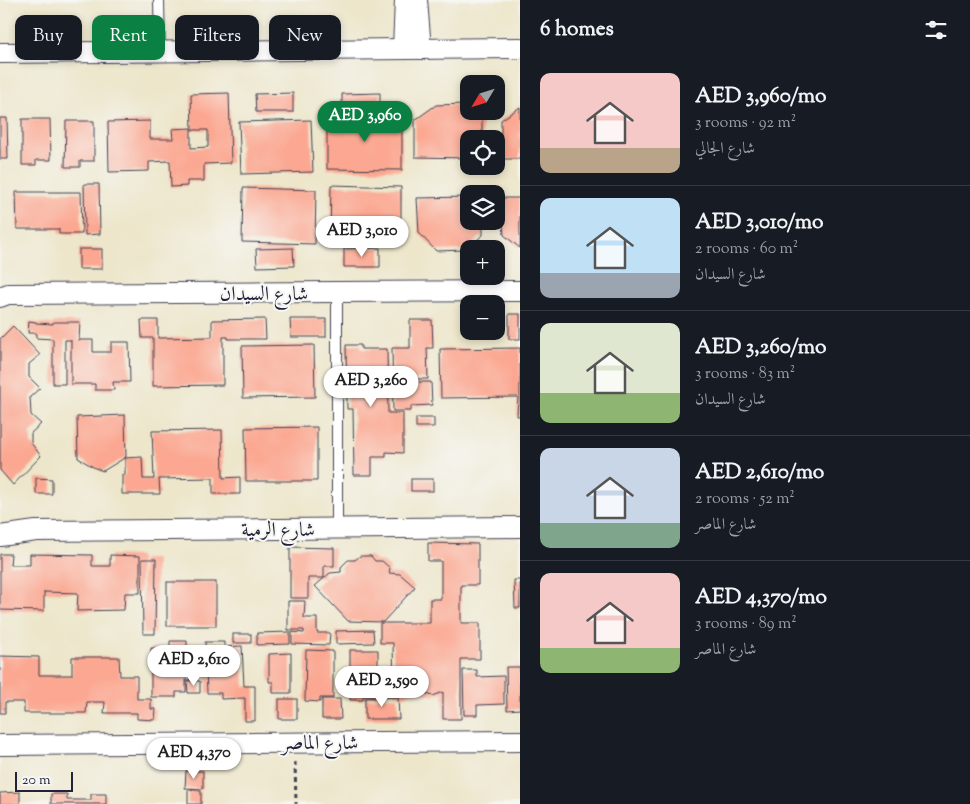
<!DOCTYPE html>
<meta charset="utf-8">
<style>
body{margin:0;font-family:"Sorts Mill Goudy",Amiri,serif;background:#20242c;color:#f1f3f6;height:100vh;display:flex;flex-direction:column;font-size:19px;white-space:nowrap}
*{box-sizing:border-box;margin:0}
p{font-size:16px;color:#9ea1a6}
.icon{flex:none;width:28px;height:28px;fill:none;stroke:currentColor;stroke-width:2;stroke-linecap:round;stroke-linejoin:round}
.map{position:relative;flex:1;overflow:hidden}
.drawer{display:flex;flex-direction:column;background:#171b24;width:450px}
.drawer>*{flex:none}
.hud{position:absolute;left:15px;top:15px;width:430px;height:45px;display:flex;gap:10px}
.needle{width:32px;rotate:232deg}
.tools{position:absolute;left:460px;top:75px;display:grid;gap:10px}
.tools a{display:grid;place-items:center;width:45px;height:45px;border-radius:10px;background:#171b24;box-shadow:0 2px 8px #0003;font-size:25px}
.scale{position:absolute;left:15px;bottom:12px;width:58px;box-sizing:border-box;padding-left:5px;border:2px solid #22223b;border-top:0;font-size:14px;line-height:18px;white-space:nowrap;color:#22223b;-webkit-text-stroke:4px #f6f6f2;paint-order:stroke}
.price{position:absolute;translate:-50% -42px;padding:0 11px;border-radius:18px;background:#fff;color:#222;font-size:16px;line-height:32px;filter:drop-shadow(0 1px 2px #0008)}
.price::after{content:'';position:absolute;left:50%;top:30px;width:15px;height:11px;margin-left:-8px;background:inherit;clip-path:polygon(0 0,100% 0,50% 100%)}
.price.current{background:#0b8043;color:#fff}
ul{padding:0;list-style:none}
li{display:flex;align-items:center;gap:15px;height:125px;padding:0 20px}
li+li{border-top:1px solid #363941}
li span{display:grid;place-items:center;flex:none;width:140px;height:100px;border-radius:10px;color:#555}
li>.icon{margin-inline-start:auto}
span .icon{width:60px;height:60px;fill:#fffc;stroke-width:1}
li b{font-size:21px}
h2{display:flex;justify-content:space-between;align-items:center;height:60px;padding:0 20px;font-size:21px}
.chip{padding:0 18px;border-radius:10px;background:#171b24;box-shadow:0 2px 8px #0003;font-size:18px;line-height:45px}
.chip.current{background:#0b8043;color:#fff}
main{display:flex;flex:1;min-height:0}
.map>svg:first-child{display:block}
.building{fill:#fba791}
.lines{fill:none;stroke-linecap:round;stroke-linejoin:round}
.lane-casing{stroke:#403f51;stroke-width:12}
.street-casing{stroke:#403f51;stroke-width:22}
.path{stroke:#403f51;stroke-width:3;stroke-dasharray:4 4;stroke-linecap:butt}
.lane{stroke:#fff;stroke-width:10}
.street{stroke:#fff;stroke-width:20}
.labels{text-anchor:middle;stroke-width:4;stroke-linejoin:round;paint-order:stroke}
.street-label{font-size:20px;fill:#22223b;stroke:#f6f6f2}
</style>
<main>
<div class="map">
<svg width="520" height="804" viewBox="0 0 520 804">
<rect width="100%" height="100%" fill="#f6f6f2"/>
<filter id="ink" filterUnits="userSpaceOnUse"><feTurbulence type="fractalNoise" baseFrequency=".02" numOctaves="2"/><feDisplacementMap in="SourceGraphic" scale="10" xChannelSelector="R" yChannelSelector="G"/><feConvolveMatrix kernelMatrix="1 2 1 2 8 2 1 2 1" color-interpolation-filters="sRGB"/></filter>
<filter id="wash" filterUnits="userSpaceOnUse"><feTurbulence type="fractalNoise" baseFrequency=".0096" numOctaves="4" result="noise"/><feDisplacementMap in="SourceGraphic" scale="20" xChannelSelector="R" yChannelSelector="G"/><feGaussianBlur stdDeviation="1.12" result="paint"/><feColorMatrix in="noise" values="0 0 0 0 0 0 0 0 0 0 0 0 0 0 0 0 0 1.4 0 .05"/><feComposite in="paint" operator="in"/></filter>
<g filter="url(#wash)">
<rect width="100%" height="100%" fill="#ede6cb"/>
<g id="blocks">
<g class="building">
<polygon points="229,93 231,163 204,164 204,181 187,181 187,186 171,187 170,161 149,162 149,171 109,172 108,122 150,121 150,139 173,139 172,129 191,128 191,148 208,147 208,130 192,130 191,94"/>
<polygon points="293,93 293,112 256,112 255,94"/>
<polygon points="380,93 380,112 342,112 342,94"/>
<polygon points="465,104 469,108 469,111 473,111 482,118 482,139 469,139 469,158 415,157 415,120 436,105"/>
<polygon points="520,107 520,159 501,159 501,120"/>
<polygon points="327,116 402,116 402,170 327,169"/>
<polygon points="0,118 7,118 8,159 0,159"/>
<polygon points="22,119 50,119 51,160 36,160 36,165 22,165"/>
<polygon points="311,120 313,172 241,174 239,122"/>
<polygon points="66,121 94,121 94,161 80,161 80,167 65,167"/>
<polygon points="84,184 99,184 100,234 85,235"/>
<polygon points="331,185 401,187 401,240 330,238"/>
<polygon points="243,188 316,190 315,244 242,242"/>
<polygon points="16,192 81,192 82,234 59,234 59,229 17,229"/>
<polygon points="469,197 469,221 483,221 483,235 465,250 436,251 419,233 417,198"/>
<polygon points="501,198 520,198 520,248 504,235"/>
<polygon points="293,248 294,266 257,267 256,249"/>
<polygon points="380,248 380,267 344,267 344,249"/>
<rect x="79" y="249" width="23" height="20"/>
<rect x="509" y="314" width="11" height="25"/>
<polygon points="265,319 266,339 228,339 228,337 223,337 223,385 153,386 153,338 142,338 141,320 158,320 158,338 212,337 212,320"/>
<polygon points="290,319 326,319 326,337 291,337"/>
<polygon points="410,320 432,320 433,348 427,348 428,379 411,379 411,382 431,382 432,405 411,406 411,411 393,411 392,348 410,348"/>
<polygon points="29,321 36,322 36,323 53,324 53,322 80,322 79,340 93,340 93,352 111,352 111,342 129,342 130,382 113,382 114,390 95,390 95,384 71,384 71,340 65,340 65,384 53,384 53,339 36,338 36,333 28,333"/>
<polygon points="13,326 40,355 29,364 29,377 40,388 30,397 31,415 41,424 31,433 31,443 41,456 13,485 0,470 0,339"/>
<polygon points="314,345 315,397 243,398 242,346"/>
<polygon points="346,345 361,345 361,349 387,349 388,413 403,413 403,453 386,452 386,457 372,457 372,475 354,475 353,409 347,409"/>
<polygon points="520,348 520,416 517,416 518,397 441,398 440,349"/>
<polygon points="125,415 126,457 103,471 95,468 78,458 77,417"/>
<rect x="416" y="418" width="18" height="9"/>
<polygon points="317,427 317,481 246,481 245,428"/>
<polygon points="222,430 223,478 240,477 240,494 213,494 213,478 159,479 160,494 122,494 122,475 125,475 125,458 142,457 143,479 154,479 152,431"/>
<polygon points="36,478 52,479 52,494 36,494"/>
<rect x="411" y="479" width="22" height="12"/>
<polygon points="428,543 478,544 478,585 461,585 461,623 480,623 480,659 461,659 461,719 443,719 443,692 433,696 424,693 412,692 403,697 394,693 393,643 380,643 380,623 430,623 430,599 441,599 441,561 428,561"/>
<polygon points="290,547 334,548 334,566 324,566 324,578 308,578 308,598 290,598"/>
<polygon points="0,554 11,554 10,565 30,565 30,554 92,555 92,566 110,566 110,555 140,556 140,593 125,593 124,610 77,611 78,593 44,592 44,611 0,610"/>
<polygon points="360,556 371,556 375,561 382,561 390,568 389,573 400,574 415,587 383,622 348,621 315,586 330,573 341,572 341,567 348,560 355,560"/>
<polygon points="142,559 156,559 155,634 143,634"/>
<polygon points="514,580 520,580 520,608 515,608"/>
<rect x="167" y="582" width="49" height="44"/>
<polygon points="288,601 305,601 304,618 317,618 317,633 330,633 329,645 292,644 292,632 304,633 304,630 288,630"/>
<polygon points="373,630 374,643 336,644 336,631"/>
<polygon points="290,632 290,644 257,645 257,633"/>
<rect x="233" y="634" width="18" height="9"/>
<polygon points="170,641 187,641 187,652 190,652 190,680 186,680 186,692 176,692 176,697 151,697 151,648 170,648"/>
<polygon points="205,642 224,642 224,647 242,646 244,686 255,686 255,721 245,721 245,698 221,699 221,693 207,693"/>
<polygon points="306,650 333,651 333,698 320,698 320,702 305,701"/>
<polygon points="350,650 378,650 378,696 363,696 363,700 350,700"/>
<polygon points="291,653 291,693 273,693 273,682 269,682 269,654"/>
<polygon points="0,656 39,657 39,675 72,675 72,657 119,657 120,676 137,676 137,699 151,699 151,709 156,709 155,720 137,719 137,713 104,713 105,702 87,702 86,713 24,713 24,702 5,702 5,713 0,713"/>
<polygon points="506,667 520,667 520,709 507,710"/>
<polygon points="463,670 477,670 477,677 504,676 504,704 477,705 477,715 464,715"/>
<polygon points="187,681 200,681 200,693 188,693"/>
<polygon points="398,697 399,719 365,719 365,698"/>
<rect x="279" y="699" width="18" height="20"/>
<polygon points="322,699 340,699 341,719 322,719"/>
<polygon points="186,771 203,771 203,789 185,788"/>
<polygon points="188,790 201,791 201,804 188,804"/>
<polygon points="20,792 20,804 0,804 0,793"/>
<polygon points="51,794 67,794 67,800 91,800 91,794 106,794 106,804 51,804"/>
</g>
</g>
</g>
<g filter="url(#ink)">
<use href="#blocks" fill-opacity="0" stroke="#403f51" stroke-width="1"/>
<g class="lines">
<defs>
<g id="lane">
<polyline points="159,0 160,51"/>
<polyline points="337,529 337,293"/>
</g>
<g id="street">
<polyline points="417,0 421,49"/>
<polyline points="403,49 405,0"/>
<polyline points="0,53 520,48"/>
<polyline points="0,297 8,294 520,291"/>
<polyline points="0,536 36,531 520,527"/>
<polyline points="0,745 520,741"/>
</g>
</defs>
<use href="#lane" class="lane-casing"/>
<use href="#street" class="street-casing"/>
<polyline class="path" points="295,762 296,804"/>
<use href="#lane" class="lane"/>
<use href="#street" class="street"/>
</g>
</g>
<g class="labels">
<g class="street-label">
<text x="264" y="300">شارع السيدان</text>
<text x="278" y="536">شارع الرمية</text>
<text x="320" y="749">شارع الماصر</text>
</g>
</g>
</svg>
<div class="tools">
<a><svg class="needle" viewBox="-14 -14 28 28"><path d="M0-13l5 13h-10z" fill="#e53935"/><path d="M0 13l5-13h-10z" fill="#9ea1a6"/></svg></a>
<a><svg class="icon" aria-label="locate" viewBox="0 0 24 24"><circle cx="12" cy="12" r="6"/><path d="M12 2v4M12 18v4M2 12h4M18 12h4"/></svg></a>
<a><svg class="icon" aria-label="layers" viewBox="0 0 24 24"><path d="M12 4l9 5-9 5-9-5zM3 14l9 5 9-5"/></svg></a>
<a>+</a>
<a>−</a>
</div>
<div class="scale">20 m</div>
<b class="price current" style="left:365px;top:143px">AED 3,960</b>
<b class="price" style="left:362px;top:258px">AED 3,010</b>
<b class="price" style="left:371px;top:408px">AED 3,260</b>
<b class="price" style="left:194px;top:687px">AED 2,610</b>
<b class="price" style="left:382px;top:708px">AED 2,590</b>
<b class="price" style="left:194px;top:780px">AED 4,370</b>
<div class="hud">
<a class="chip">Buy</a>
<a class="chip current">Rent</a>
<a class="chip">Filters</a>
<a class="chip">New</a>
</div>
</div>
<section class="drawer">
<h2>6 homes<svg class="icon" aria-label="filters" viewBox="0 0 24 24"><path d="M4 7h16M4 17h16"/><circle cx="9" cy="7" r="2"/><circle cx="15" cy="17" r="2"/></svg></h2>
<ul>
<li><span style="background:linear-gradient(#f6c9c9 75%,#b9a48a 0)"><svg class="icon" aria-label="home" viewBox="0 0 24 24"><path d="M3 11l9-7 9 7M6 9v11h12V9"/></svg></span><div><b>AED 3,960/mo</b><p>3 rooms · 92 m²</p><p>شارع الجالي</p></div></li>
<li><span style="background:linear-gradient(#bfe0f5 75%,#9aa5b1 0)"><svg class="icon" aria-label="home" viewBox="0 0 24 24"><path d="M3 11l9-7 9 7M6 9v11h12V9"/></svg></span><div><b>AED 3,010/mo</b><p>2 rooms · 60 m²</p><p>شارع السيدان</p></div></li>
<li><span style="background:linear-gradient(#dfe7d0 70%,#8fb573 0)"><svg class="icon" aria-label="home" viewBox="0 0 24 24"><path d="M3 11l9-7 9 7M6 9v11h12V9"/></svg></span><div><b>AED 3,260/mo</b><p>3 rooms · 83 m²</p><p>شارع السيدان</p></div></li>
<li><span style="background:linear-gradient(#c9d6e8 75%,#7fa58c 0)"><svg class="icon" aria-label="home" viewBox="0 0 24 24"><path d="M3 11l9-7 9 7M6 9v11h12V9"/></svg></span><div><b>AED 2,610/mo</b><p>2 rooms · 52 m²</p><p>شارع الماصر</p></div></li>
<li><span style="background:linear-gradient(#f6c9c9 75%,#8fb573 0)"><svg class="icon" aria-label="home" viewBox="0 0 24 24"><path d="M3 11l9-7 9 7M6 9v11h12V9"/></svg></span><div><b>AED 4,370/mo</b><p>3 rooms · 89 m²</p><p>شارع الماصر</p></div></li>
</ul>
</section>
</main>
